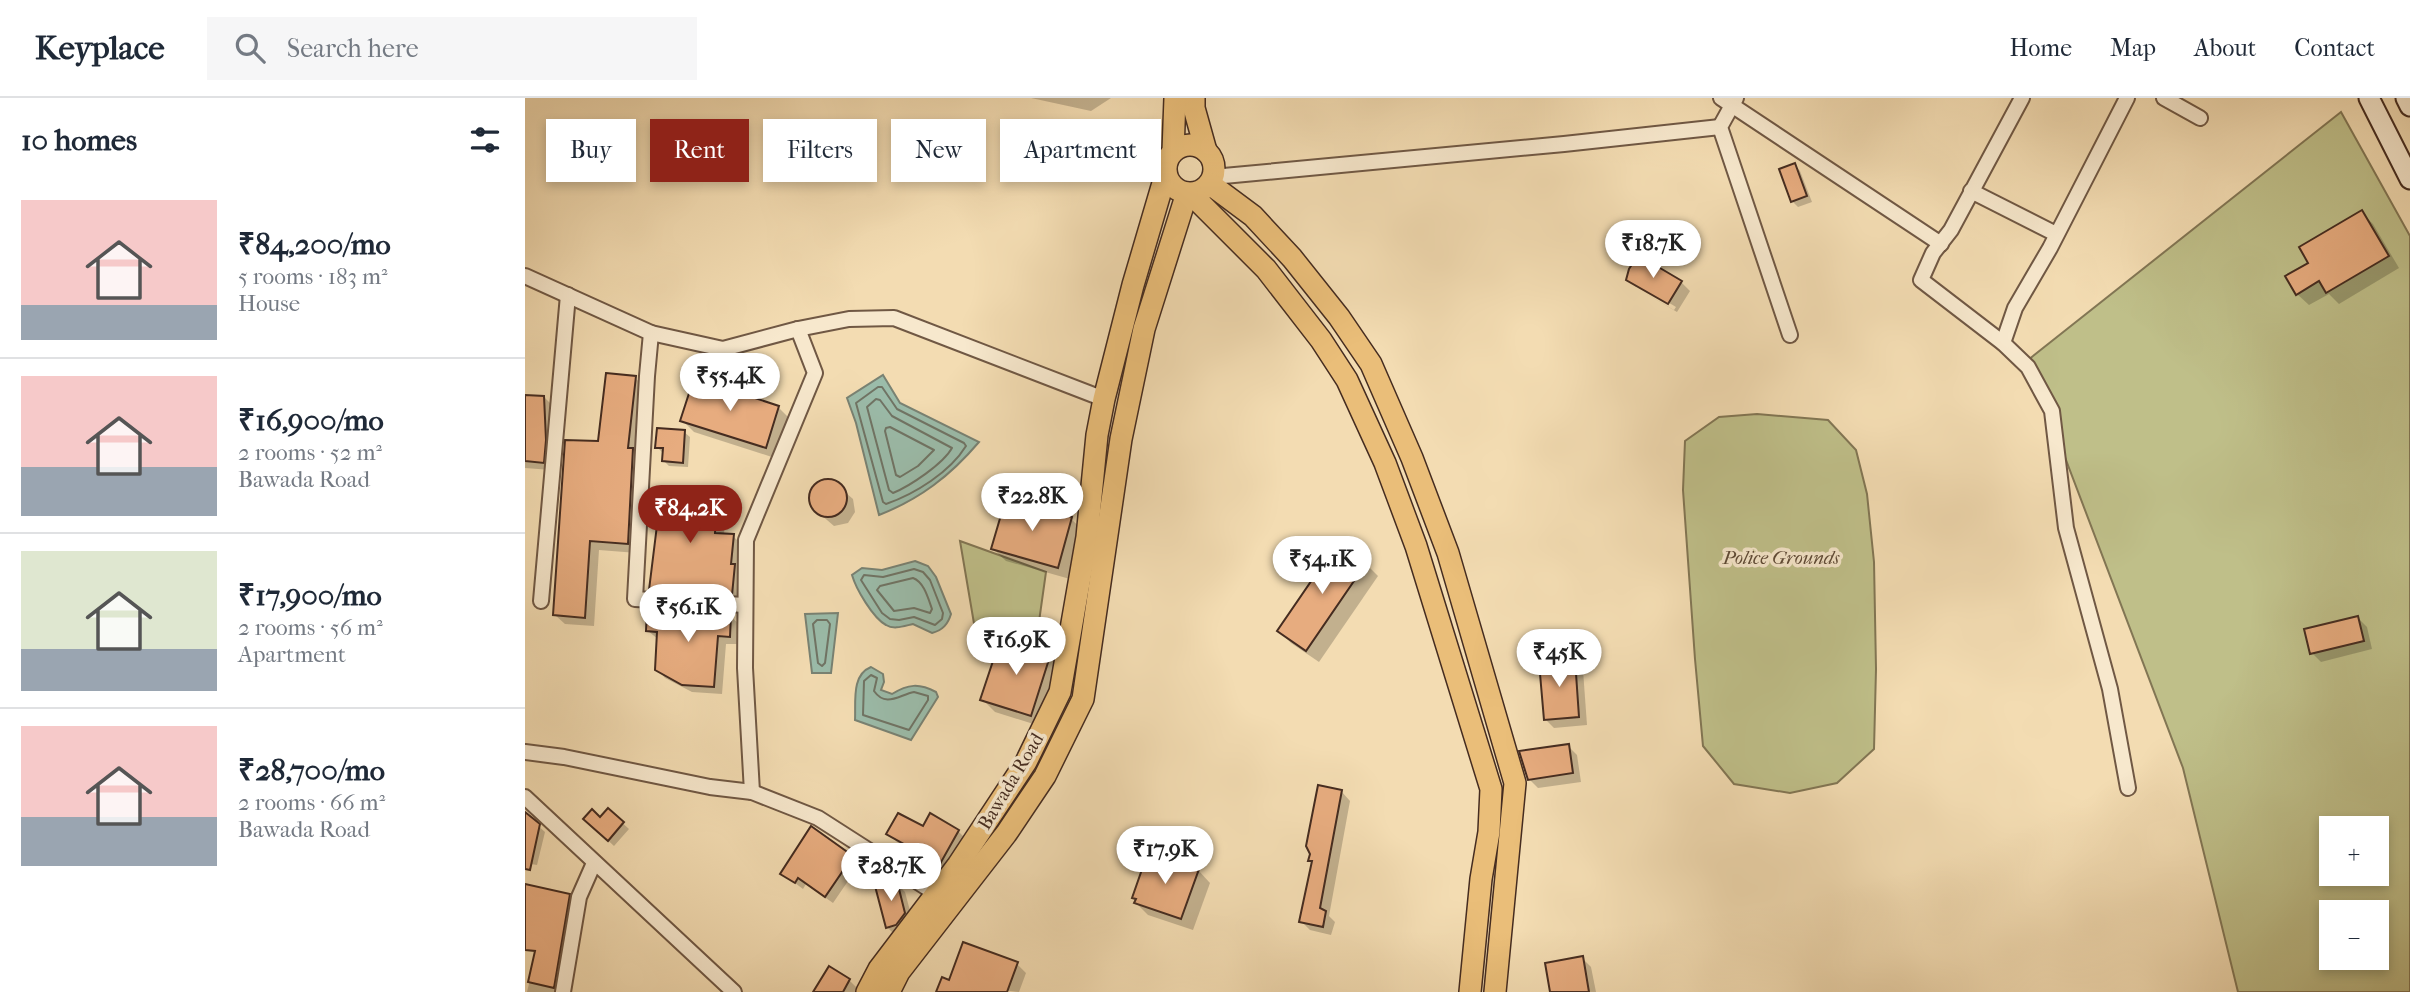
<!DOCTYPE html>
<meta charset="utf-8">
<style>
body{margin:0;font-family:"IM FELL French Canon",serif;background:#f6f6f7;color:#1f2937;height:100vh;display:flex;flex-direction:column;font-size:26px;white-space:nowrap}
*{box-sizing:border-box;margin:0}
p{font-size:23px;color:#747a83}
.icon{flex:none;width:38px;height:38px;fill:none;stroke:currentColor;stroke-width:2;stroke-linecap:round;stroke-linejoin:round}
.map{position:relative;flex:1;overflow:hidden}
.drawer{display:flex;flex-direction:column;background:#fff;width:525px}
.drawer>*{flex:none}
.top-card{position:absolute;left:21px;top:21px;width:665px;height:63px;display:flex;gap:14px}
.buttons{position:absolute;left:1794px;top:718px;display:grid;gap:14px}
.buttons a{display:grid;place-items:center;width:70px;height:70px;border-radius:0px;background:#fff;box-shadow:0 4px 10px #0003;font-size:35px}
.price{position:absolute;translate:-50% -60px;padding:0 16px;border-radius:24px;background:#fff;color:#222;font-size:23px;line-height:46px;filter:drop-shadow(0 2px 4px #0008)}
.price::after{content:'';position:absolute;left:50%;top:42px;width:21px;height:16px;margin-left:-10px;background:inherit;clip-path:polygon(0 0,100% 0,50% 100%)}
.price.current{background:#8f2418;color:#fff}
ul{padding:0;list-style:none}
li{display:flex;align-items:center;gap:21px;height:175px;padding:0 21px}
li+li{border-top:2px solid #e0e1e3}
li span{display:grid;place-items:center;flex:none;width:196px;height:140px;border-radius:0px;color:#555}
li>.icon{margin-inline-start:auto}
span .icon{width:84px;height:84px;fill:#fffc;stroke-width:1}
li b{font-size:30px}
h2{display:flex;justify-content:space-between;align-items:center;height:84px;padding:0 21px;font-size:30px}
.pill{padding:0 24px;border-radius:0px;background:#fff;box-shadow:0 4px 10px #0003;font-size:24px;line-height:63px}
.pill.current{background:#8f2418;color:#fff}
header{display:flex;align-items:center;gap:42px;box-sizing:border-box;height:98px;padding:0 35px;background:#fff;border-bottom:2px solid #e0e1e3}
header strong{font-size:33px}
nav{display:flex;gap:38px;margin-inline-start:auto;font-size:24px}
.search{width:490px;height:63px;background:#f6f6f7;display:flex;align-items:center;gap:18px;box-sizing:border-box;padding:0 24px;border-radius:0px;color:#747a83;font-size:26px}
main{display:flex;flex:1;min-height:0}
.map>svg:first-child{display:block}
.green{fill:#bfbf89;stroke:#827654;stroke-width:2;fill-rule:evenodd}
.water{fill:#9bbcaa;stroke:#798273;stroke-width:2}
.shadow{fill:#0003}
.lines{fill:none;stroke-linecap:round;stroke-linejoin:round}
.shore{stroke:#707465;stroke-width:2}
.building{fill:#e7ac7f;stroke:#452c20;stroke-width:2}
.minor-casing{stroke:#705844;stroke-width:18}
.secondary-casing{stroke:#452c20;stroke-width:23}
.primary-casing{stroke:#452c20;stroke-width:24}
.minor{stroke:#f7e8cd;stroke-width:14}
.secondary{stroke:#f7e8cd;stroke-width:19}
.primary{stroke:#eabe79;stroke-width:21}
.labels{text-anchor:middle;stroke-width:7;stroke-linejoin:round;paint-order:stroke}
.park-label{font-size:19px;font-style:italic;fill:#5d4935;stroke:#f7e8cd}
.street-label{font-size:19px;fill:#452c20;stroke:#f7e8cd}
</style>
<header>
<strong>Keyplace</strong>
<div class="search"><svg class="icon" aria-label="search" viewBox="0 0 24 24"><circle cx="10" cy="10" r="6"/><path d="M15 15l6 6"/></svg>Search here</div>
<nav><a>Home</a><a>Map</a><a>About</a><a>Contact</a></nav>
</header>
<main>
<section class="drawer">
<h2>10 homes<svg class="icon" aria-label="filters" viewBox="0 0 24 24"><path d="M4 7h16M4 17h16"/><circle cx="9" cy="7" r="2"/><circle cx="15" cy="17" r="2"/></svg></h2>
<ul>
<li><span style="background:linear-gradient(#f6c9c9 75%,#9aa5b1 0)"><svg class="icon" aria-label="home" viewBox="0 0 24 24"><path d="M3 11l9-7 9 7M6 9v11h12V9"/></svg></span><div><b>₹84,200/mo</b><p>5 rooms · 183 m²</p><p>House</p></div></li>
<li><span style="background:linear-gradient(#f6c9c9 65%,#9aa5b1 0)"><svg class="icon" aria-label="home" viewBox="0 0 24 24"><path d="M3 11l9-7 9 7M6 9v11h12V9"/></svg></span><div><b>₹16,900/mo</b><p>2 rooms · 52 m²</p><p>Bawada Road</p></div></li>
<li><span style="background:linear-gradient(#dfe7d0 70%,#9aa5b1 0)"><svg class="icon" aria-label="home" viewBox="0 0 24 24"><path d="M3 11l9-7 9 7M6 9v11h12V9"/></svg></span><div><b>₹17,900/mo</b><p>2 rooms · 56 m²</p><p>Apartment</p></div></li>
<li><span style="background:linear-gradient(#f6c9c9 65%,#9aa5b1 0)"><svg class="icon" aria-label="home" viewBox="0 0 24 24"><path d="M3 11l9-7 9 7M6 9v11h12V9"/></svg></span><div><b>₹28,700/mo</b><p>2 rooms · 66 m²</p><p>Bawada Road</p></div></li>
</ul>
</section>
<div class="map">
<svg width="1885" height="894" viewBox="0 0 1885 894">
<rect width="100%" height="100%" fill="#f3dcb2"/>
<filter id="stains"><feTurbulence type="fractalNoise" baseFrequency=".00286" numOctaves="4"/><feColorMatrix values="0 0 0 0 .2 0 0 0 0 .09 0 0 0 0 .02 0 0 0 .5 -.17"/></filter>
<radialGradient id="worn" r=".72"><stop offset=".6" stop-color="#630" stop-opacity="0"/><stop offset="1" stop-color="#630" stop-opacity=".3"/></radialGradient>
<g class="green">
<path d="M1816,14L1885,138V894H1713L1658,670L1503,262ZM1806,730H1852V775H1806ZM1806,814H1852V859H1806Z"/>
<polygon points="1232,316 1303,322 1331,352 1342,396 1349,464 1351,571 1349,651 1312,685 1265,695 1209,686 1178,648 1170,561 1158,392 1160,343 1194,319"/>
<polygon points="435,443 521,474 511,545 477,532 468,551 453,549"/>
</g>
<g class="water">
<path d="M358,277L375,305L454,344C425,378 395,401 354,417L331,325L322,300Z"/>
<path d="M390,463L403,468L411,479L426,516C423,526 418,532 407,535L388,526C379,528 369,532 361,527C348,520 331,491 327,477L337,470L357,472Z"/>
<polygon points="313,515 306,575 287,575 280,516"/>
<path d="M346,569L358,576L359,584L356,592L367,596C383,586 394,585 411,594L413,599L386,642L330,622C331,604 326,577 346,569Z"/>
</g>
<g class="shadow">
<polygon points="506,0 586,0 566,13"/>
<polygon points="1270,67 1275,73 1287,104 1273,109 1267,103"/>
<polygon points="1836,114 1848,126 1874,170 1814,206 1804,196 1784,207 1772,196 1786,166"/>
<polygon points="1114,159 1156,184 1165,193 1152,214 1113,191 1149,212 1151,209 1111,185 1111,189 1103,181"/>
<polygon points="110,280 120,289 112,455 74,452 69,528 40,526 30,517 75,345"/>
<polygon points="0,299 19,299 27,307 26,372 0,370"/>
<polygon points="253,309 266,322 253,361 169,334 157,322"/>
<polygon points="159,334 165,339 163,369 144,368 139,363 138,355 132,349"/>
<polygon points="307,383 328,401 330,414 323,425 309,428 288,410 286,397 293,386"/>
<polygon points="188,396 197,405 196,413 200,417 199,437 208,438 217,447 216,505 135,501 126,492 135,414 131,410"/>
<polygon points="546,421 559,433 545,481 481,463 468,451"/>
<polygon points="814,447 841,466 853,478 794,564 766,545 754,533"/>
<polygon points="205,518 214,526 213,546 201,546 197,596 167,594 140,580 132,571 133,541 123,533"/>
<polygon points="1833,520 1842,529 1847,551 1796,564 1787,555"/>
<polygon points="525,557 537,569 518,629 470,614 457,601"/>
<polygon points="1049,563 1058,572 1062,627 1029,630 1020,621"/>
<polygon points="1043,648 1052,657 1056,684 1013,690 1004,681"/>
<polygon points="816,693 825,703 804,818 810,824 806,837 785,832 776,823 788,765 785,762"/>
<polygon points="83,712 104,731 89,748 60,721 75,721"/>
<polygon points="0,716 20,734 12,767 0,765"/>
<polygon points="406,718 433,733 442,742 425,773 372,744 363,735 398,731"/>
<polygon points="327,759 334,767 308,805 281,786 278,791 258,776"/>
<polygon points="626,763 673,772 685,785 668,832 623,817 611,805"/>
<polygon points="0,785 8,790 44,798 52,806 37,894 2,894 14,844 0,840"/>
<polygon points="371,785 380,794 388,824 371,838 362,829"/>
<polygon points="440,846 492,866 501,875 494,894 478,892 477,894 413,894 418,881 425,884"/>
<polygon points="1057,860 1066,869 1071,894 1027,894 1022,866"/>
<polygon points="304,871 324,882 333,891 332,894 290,894"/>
</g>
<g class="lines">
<g class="shore">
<path d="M353,289H357L372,311L439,345L441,348C425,374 390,396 361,406L358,404L331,305Z"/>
<path d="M351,301L355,302L367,318L427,350C418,366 385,388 368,395L364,392L342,309Z"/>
<polygon points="365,329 409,352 393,368 375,379 371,377 360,333 361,330"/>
<polygon points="389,471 398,474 405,482 418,515 417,521 410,527 389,519 374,522 365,521 357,515 336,482 339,477 358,479"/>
<path d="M388,480C399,484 403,500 407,511L405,515L389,510L369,513L352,492L355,488Z"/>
<polygon points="292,522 302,522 305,526 300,565 297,568 293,565 288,526"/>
<path d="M346,577L352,580L349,593C361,610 374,597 389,594L403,598V602L384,632L338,617L339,583Z"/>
</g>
</g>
<g class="building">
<polygon points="1270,65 1282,98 1266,104 1254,71"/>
<polygon points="1837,112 1864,158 1801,195 1794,183 1771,197 1760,178 1783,165 1774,149"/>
<polygon points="1113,157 1157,183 1143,206 1101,182 1104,171"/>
<polygon points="81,275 111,278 103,350 108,350 103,446 65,443 60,520 28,517 40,342 73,343"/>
<polygon points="169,280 254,308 241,350 155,323"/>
<polygon points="0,297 19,298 21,342 19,365 0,363"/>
<polygon points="132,330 160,332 158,365 137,363 138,350 130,350"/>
<circle cx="303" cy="400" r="19"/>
<polygon points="131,389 189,395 188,406 192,406 190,435 209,436 206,466 210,466 207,497 124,492 134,411 129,411"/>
<polygon points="481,400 547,419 533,470 466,451"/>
<polygon points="813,444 842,464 781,553 752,533"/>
<polygon points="122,511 206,516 205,539 193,538 189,589 157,587 130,572 132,534 121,533"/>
<polygon points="1833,518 1839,543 1785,556 1779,531"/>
<polygon points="476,539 526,555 506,618 455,602"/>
<polygon points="1050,561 1054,619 1019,622 1014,564"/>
<polygon points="1044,646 1048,675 1003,682 994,653"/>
<polygon points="793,687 817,692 795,810 801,813 798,829 774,824 787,763 783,763 785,756 781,748"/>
<polygon points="83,710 99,724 83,743 58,721 67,711 75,719"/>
<polygon points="0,714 15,726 5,772 0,771"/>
<polygon points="373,715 398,728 405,715 434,732 415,766 361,736"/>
<polygon points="286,728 328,758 300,799 273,780 270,785 255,776"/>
<polygon points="627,755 674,771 656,821 609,805 611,801 607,800 621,760 625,761"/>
<polygon points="372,783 380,815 371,827 361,830 350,788"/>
<polygon points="0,786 45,796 29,890 3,884 10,853 0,852"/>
<polygon points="438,844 493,864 482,894 411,894 417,879 424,882"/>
<polygon points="1058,858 1064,894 1025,894 1020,865"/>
<polygon points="304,868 325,881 318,894 288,894"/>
</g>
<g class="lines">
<defs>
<g id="minor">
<polyline points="1196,0 1416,146"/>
<polyline points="1211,0 1195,29 1265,237"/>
<polyline points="1497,0 1426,132 1408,155 1396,182 1478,245 1503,269 1527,313 1541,430 1585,591 1603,690"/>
<polyline points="1639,0 1675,20"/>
<polyline points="688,79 1039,46 1195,29"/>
<polyline points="1446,93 1531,136"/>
<polyline points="0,178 126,235 122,278 110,501 220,507"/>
<polyline points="126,235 198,251 273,231 324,221 369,220 579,301"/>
<polyline points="1478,245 1490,210 1525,150 1602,0"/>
<polyline points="16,503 43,197"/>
<polyline points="0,654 39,659 185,689 227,694 293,720 410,795"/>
<polyline points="227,694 220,570 221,442 290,275 273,231"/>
<polyline points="0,699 209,894"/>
<polyline points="38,894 54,799 69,765"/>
</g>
<g id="secondary">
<polyline points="1844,0 1885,81"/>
<polyline points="1881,0 1885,8"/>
</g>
<g id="primary">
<polyline points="669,0 669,10 681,53"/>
<circle cx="665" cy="71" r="24"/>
<polyline points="648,53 650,0"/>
<polyline points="685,86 728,118 767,160 814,219 846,266 887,360 923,455 990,685 970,894"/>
<polyline points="666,96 741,171 796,242 822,282 860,365 891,448 966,691 964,734 956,781 945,894"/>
<polyline points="342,894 354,871 433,767 501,664 535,594 562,439 572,337 579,301 608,187 641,75"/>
<polyline points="364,894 374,874 481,736 520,678 558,601 596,341 619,231 662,95"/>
</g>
</defs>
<use href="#minor" class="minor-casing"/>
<use href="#secondary" class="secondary-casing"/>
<use href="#primary" class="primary-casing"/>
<use href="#minor" class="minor"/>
<use href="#secondary" class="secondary"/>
<use href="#primary" class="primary"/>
</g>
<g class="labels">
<g class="park-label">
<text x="1256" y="466">Police Grounds</text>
</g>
<g class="street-label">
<text transform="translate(485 683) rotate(-59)" y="7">Bawada Road</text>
</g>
</g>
<rect width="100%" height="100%" filter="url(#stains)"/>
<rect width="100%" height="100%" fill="url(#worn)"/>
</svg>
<div class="buttons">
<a>+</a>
<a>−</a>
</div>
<b class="price" style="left:1128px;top:182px">₹18.7K</b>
<b class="price" style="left:205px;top:315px">₹55.4K</b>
<b class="price" style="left:507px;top:435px">₹22.8K</b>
<b class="price current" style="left:165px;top:447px">₹84.2K</b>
<b class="price" style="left:797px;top:498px">₹54.1K</b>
<b class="price" style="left:163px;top:546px">₹56.1K</b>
<b class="price" style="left:491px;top:579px">₹16.9K</b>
<b class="price" style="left:1034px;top:591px">₹45K</b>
<b class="price" style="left:640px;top:788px">₹17.9K</b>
<b class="price" style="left:366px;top:805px">₹28.7K</b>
<div class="top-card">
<a class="pill">Buy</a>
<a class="pill current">Rent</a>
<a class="pill">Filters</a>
<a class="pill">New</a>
<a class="pill">Apartment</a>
</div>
</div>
</main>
